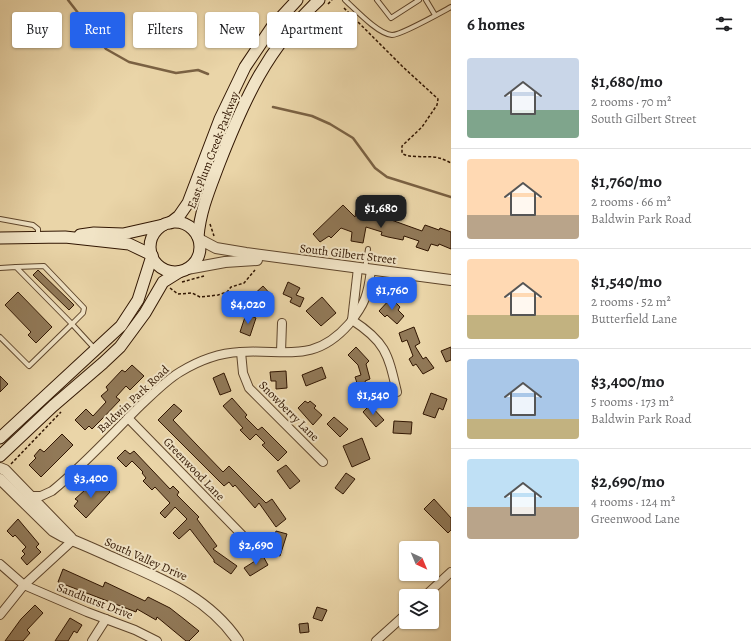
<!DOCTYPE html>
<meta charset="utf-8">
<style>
body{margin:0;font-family:Alegreya,serif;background:#f6f6f6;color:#202124;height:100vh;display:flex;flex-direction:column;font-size:15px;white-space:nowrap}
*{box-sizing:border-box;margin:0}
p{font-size:13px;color:#757577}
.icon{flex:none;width:22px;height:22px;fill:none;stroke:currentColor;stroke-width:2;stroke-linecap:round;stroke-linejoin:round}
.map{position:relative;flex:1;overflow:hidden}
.panel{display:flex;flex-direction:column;background:#fff;width:300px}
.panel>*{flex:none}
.guide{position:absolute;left:12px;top:12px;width:379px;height:36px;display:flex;gap:8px}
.needle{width:26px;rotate:136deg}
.fabs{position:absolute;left:399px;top:541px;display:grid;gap:8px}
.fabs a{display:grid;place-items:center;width:40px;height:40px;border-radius:4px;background:#fff;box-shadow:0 1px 3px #0004;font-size:20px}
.price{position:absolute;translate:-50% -34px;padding:0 9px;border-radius:8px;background:#2563eb;color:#fff;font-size:13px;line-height:26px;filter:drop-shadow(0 1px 2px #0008)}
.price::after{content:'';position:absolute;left:50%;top:24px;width:12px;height:9px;margin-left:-6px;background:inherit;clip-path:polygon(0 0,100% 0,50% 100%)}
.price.selected{background:#222;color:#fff}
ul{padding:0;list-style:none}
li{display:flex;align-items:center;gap:12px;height:100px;padding:0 16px}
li+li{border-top:1px solid #e0e0e0}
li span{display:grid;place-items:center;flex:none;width:112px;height:80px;border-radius:4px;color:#555}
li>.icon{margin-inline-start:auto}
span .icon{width:48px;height:48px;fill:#fffc;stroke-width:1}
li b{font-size:17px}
h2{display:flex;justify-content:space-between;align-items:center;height:48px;padding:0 16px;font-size:17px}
.pill{padding:0 14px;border-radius:4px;background:#fff;box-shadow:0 1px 3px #0004;font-size:14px;line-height:36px}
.pill.selected{background:#2563eb;color:#fff}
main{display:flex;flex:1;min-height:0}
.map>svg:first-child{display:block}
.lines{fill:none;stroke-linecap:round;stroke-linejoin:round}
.stream{stroke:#7a6143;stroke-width:2.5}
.building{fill:#917958;stroke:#301501}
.service-casing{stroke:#5e452b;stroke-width:6}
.minor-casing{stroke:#5e452b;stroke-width:10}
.tertiary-casing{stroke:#5e452b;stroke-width:12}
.secondary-casing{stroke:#301501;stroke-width:13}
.path{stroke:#301501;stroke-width:1.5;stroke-dasharray:3 2;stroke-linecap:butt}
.service{stroke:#f1e4c6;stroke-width:4}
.minor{stroke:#f1e4c6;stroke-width:8}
.tertiary{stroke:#f1e4c6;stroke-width:10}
.secondary{stroke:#f1e4c6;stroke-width:11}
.labels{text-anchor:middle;stroke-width:4;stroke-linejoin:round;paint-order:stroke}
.street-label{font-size:12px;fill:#301501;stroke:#f1e4c6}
</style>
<main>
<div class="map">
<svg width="451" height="641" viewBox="0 0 451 641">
<rect width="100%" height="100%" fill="#ead5a8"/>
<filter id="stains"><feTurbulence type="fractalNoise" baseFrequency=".005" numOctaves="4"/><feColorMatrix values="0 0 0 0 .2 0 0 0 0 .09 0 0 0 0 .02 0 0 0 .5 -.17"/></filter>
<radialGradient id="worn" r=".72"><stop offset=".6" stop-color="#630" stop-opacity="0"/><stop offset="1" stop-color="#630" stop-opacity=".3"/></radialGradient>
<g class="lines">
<g class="stream">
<polyline points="68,0 106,49 129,62 176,73 198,70 208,74"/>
<polyline points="273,107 312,116 330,124 353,138 375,168 387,177 451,197"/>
</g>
</g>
<g class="building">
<polygon points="343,205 355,217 356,210 369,212 422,231 425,225 439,230 440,228 451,232 451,249 439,244 438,246 431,244 428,251 416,247 419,241 404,236 403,240 388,237 381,235 382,232 366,227 363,243 351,241 352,232 341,228 331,238 329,236 320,242 313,234"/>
<polygon points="38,270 74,305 69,310 33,275"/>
<polygon points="288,282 300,288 296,295 304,298 300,307 290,302 292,298 283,294"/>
<polygon points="263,286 274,298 267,305 263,300 257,305 250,298"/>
<polygon points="18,292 52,327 36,343 28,335 31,332 5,305"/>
<polygon points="322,297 336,313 321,326 306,311"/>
<polygon points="391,298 400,307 398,310 404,316 397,324 387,315 385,317 379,311"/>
<polygon points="246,314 256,318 250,336 240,332"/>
<polygon points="414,327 420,343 415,346 423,359 426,357 434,368 423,374 416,364 413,366 409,359 413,356 407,340 402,342 399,333"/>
<polygon points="356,347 369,361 366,364 370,379 365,381 369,392 356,396 353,384 357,383 355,377 361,375 358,365 348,355"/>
<polygon points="451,347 451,360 446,362 441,351"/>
<polygon points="132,365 144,376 130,390 126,386 116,397 120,400 101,420 92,429 89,426 85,430 75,420 86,409 93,416 106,402 101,396 108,390 106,387 122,370 125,372"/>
<polygon points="322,367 326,378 306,386 302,375"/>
<polygon points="286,371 287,388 276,389 276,381 271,381 270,372"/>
<polygon points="224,373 231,391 220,395 213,378"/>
<polygon points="0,376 8,384 0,392"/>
<polygon points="431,393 447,399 443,410 439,408 435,418 423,414"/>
<polygon points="232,398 247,415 245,417 258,430 262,427 287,452 278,461 262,445 265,443 256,434 250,440 240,430 243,428 223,406"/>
<polygon points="305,401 308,403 310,401 316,406 314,408 322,415 313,425 298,408"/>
<polygon points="174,404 182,411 173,420 196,444 223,472 229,466 266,503 272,499 286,519 276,527 259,503 255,508 235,485 233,487 229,482 224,486 158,420"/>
<polygon points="370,405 384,420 376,427 363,412"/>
<polygon points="334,417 348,429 340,437 327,424"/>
<polygon points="394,421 412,422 411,434 393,433"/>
<polygon points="62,434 73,445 41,477 29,465 36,458 34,456 40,449 44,452"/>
<polygon points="362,438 370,459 352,467 343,446"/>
<polygon points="125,450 130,454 134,451 170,489 173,486 179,492 177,495 199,517 197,519 217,546 213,549 237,566 231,574 214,562 214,560 190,529 179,539 173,533 187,519 175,507 165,518 160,513 170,503 155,487 152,490 143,481 146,478 142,473 143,472 132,461 126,467 117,458"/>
<polygon points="286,465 300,481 290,489 277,471"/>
<polygon points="346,473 355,479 343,494 335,488"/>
<polygon points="95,481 99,485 101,484 110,492 86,518 74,506 78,501 75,499"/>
<polygon points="434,499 451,518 451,530 448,533 424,509"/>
<polygon points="18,519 39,544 36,547 41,552 27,565 21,558 25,554 22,551 26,547 15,535 13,537 7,531"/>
<polygon points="276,531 287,534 280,556 270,553"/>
<polygon points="263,556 268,565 250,576 244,568"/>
<polygon points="63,569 103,587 105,582 145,601 148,597 170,608 199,631 189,641 186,641 157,617 156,620 137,609 136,612 58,582"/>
<polygon points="35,605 43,613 27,630 30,633 23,641 5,641 21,619"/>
<polygon points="317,607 327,610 322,621 313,618"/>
<polygon points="70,618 82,625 77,633 74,631 68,641 55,641"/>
<polygon points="308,623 309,632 300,633 299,624"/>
</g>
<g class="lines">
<defs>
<g id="service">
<path d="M345,0C355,9 378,34 392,35C401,35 440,13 451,7"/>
<polyline points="377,0 391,18 419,0"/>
<polyline points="426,0 435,15"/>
<polyline points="0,219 33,225 38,229 38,236"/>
<polyline points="16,267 44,266 84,308 83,313 72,324 95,349"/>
<polyline points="0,268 16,267 72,324 29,366 0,337"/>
<polyline points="365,269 368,249"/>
</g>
<g id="minor">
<path d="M352,320C386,342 388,354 397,392"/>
<polyline points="352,320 358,268"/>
<polyline points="241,352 243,373 249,388 323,462"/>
<polyline points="281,352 282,323"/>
<polyline points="128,418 243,536"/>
<path d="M31,496H41L52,491C83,466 111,435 139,407C152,395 165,381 180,372C198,361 219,353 240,352C285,349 314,364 349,324C365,304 368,295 371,270"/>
<polyline points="0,564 24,585 87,612 135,630 157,641"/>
<polyline points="425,596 451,572"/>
<polyline points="0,615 24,585 73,540"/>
<polyline points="92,641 106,619"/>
<polyline points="376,641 406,614"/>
</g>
<g id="tertiary">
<polyline points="199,239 216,248 246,253 451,280"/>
<polyline points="187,269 225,262 257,260"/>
<polyline points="0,468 5,470 71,538"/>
<path d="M0,479L53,531L62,536C81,543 100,552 118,560C164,580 209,598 238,641"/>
</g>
<g id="secondary">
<circle cx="175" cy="247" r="25"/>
<polyline points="170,223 179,216 188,203 220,119 245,67 272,27 297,0"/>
<polyline points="80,235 94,233 123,234 163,225"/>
<path d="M198,237C200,211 210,188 219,164C244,100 267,48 319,0"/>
<polyline points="0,238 65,237 129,244 152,255"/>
<polyline points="0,438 121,326 138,300 152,256"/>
<polyline points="0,456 53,406 103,363 120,347 145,313 163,282 179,272"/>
</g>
</defs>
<use href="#service" class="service-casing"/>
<use href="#minor" class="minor-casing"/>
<use href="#tertiary" class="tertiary-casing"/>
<use href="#secondary" class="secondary-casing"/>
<g class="path">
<polyline points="328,4 332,0"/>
<path d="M344,8L403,67L438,99L437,105L422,127L402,146V153C408,159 430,155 439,158C443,159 447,161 451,163"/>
<polyline points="210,224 214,236"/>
<polyline points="182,282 204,276"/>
<polyline points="170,288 178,294 192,293 200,297 218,295 227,292 231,287 244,283 255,270"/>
<polyline points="11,464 61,412"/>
</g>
<use href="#service" class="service"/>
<use href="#minor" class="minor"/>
<use href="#tertiary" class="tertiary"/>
<use href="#secondary" class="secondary"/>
</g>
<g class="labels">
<g class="street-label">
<text transform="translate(213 150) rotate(-69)" y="4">East Plum Creek Parkway</text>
<text transform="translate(348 254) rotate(7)" y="4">South Gilbert Street</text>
<text transform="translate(133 399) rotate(-43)" y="4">Baldwin Park Road</text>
<text transform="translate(289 411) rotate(45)" y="4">Snowberry Lane</text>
<text transform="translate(194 469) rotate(46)" y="4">Greenwood Lane</text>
<text transform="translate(146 559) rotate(24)" y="4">South Valley Drive</text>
<text transform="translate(95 601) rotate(21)" y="4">Sandhurst Drive</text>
</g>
</g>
<rect width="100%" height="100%" filter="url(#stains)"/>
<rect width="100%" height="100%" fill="url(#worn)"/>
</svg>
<div class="fabs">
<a><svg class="needle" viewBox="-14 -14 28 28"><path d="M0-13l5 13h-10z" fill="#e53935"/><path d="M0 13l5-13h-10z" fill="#757577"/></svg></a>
<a><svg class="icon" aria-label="layers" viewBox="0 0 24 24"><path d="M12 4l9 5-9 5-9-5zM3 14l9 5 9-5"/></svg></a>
</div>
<b class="price selected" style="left:381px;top:229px">$1,680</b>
<b class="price" style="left:392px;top:311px">$1,760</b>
<b class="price" style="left:248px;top:325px">$4,020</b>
<b class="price" style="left:373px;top:416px">$1,540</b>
<b class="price" style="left:91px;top:499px">$3,400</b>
<b class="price" style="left:256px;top:566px">$2,690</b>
<div class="guide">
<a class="pill">Buy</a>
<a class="pill selected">Rent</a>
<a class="pill">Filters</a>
<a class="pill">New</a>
<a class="pill">Apartment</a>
</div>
</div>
<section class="panel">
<h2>6 homes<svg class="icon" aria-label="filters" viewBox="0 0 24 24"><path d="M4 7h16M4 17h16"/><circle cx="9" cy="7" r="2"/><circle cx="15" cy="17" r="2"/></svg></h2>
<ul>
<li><span style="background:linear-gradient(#c9d6e8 65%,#7fa58c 0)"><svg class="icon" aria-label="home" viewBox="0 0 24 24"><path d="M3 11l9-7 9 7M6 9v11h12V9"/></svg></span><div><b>$1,680/mo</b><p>2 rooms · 70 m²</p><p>South Gilbert Street</p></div></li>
<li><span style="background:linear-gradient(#ffd9b3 70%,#b9a48a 0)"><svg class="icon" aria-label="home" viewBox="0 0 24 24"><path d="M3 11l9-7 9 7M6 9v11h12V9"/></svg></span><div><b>$1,760/mo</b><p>2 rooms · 66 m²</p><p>Baldwin Park Road</p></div></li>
<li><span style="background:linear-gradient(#ffd9b3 70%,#c2b280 0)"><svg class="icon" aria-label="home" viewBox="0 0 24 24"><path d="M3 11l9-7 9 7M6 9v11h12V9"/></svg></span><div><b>$1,540/mo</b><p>2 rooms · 52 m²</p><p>Butterfield Lane</p></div></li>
<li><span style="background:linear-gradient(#a9c7e8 75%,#c2b280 0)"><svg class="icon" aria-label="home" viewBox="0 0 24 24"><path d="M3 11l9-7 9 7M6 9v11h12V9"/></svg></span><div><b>$3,400/mo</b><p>5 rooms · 173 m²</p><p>Baldwin Park Road</p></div></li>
<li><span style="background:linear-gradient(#bfe0f5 60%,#b9a48a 0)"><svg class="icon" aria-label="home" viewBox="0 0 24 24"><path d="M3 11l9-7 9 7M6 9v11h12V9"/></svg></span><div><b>$2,690/mo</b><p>4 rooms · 124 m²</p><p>Greenwood Lane</p></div></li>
</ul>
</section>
</main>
